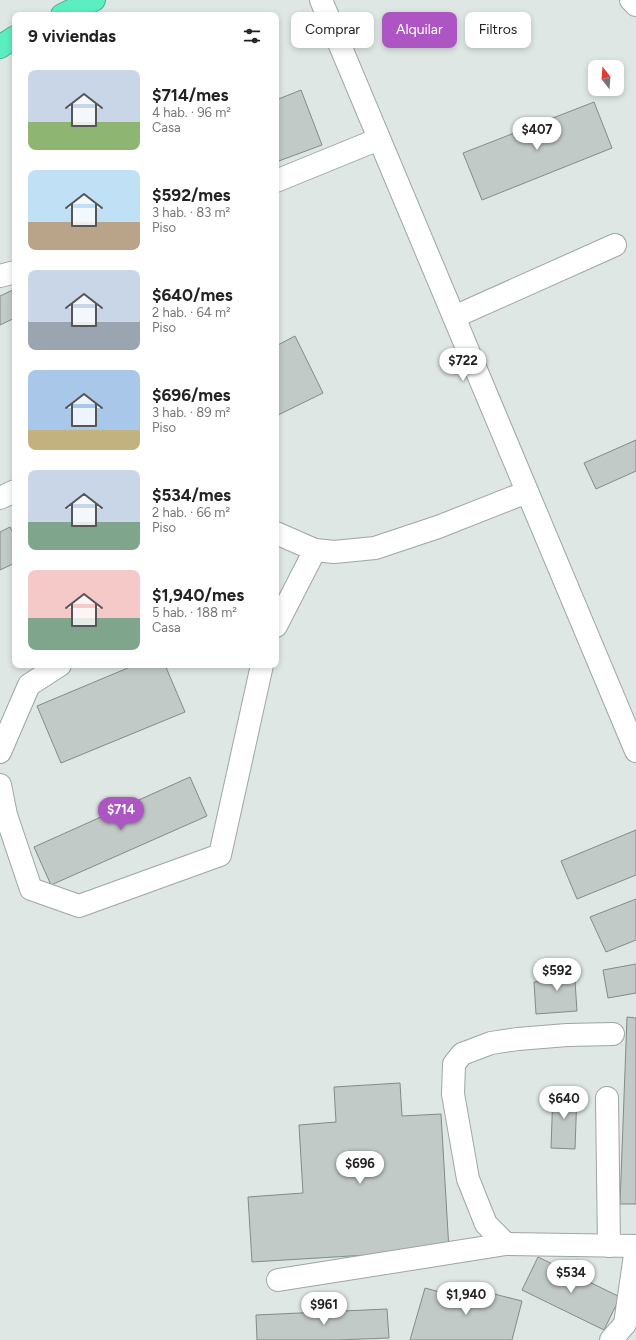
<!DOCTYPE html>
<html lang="es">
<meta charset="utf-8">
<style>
body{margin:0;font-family:Figtree,sans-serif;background:#f2f2f2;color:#222;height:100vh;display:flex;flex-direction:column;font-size:15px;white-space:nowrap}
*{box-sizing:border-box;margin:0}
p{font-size:13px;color:#767676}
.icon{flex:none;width:22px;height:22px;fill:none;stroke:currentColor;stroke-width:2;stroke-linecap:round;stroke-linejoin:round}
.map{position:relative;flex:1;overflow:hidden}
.panel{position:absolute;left:12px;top:12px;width:267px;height:656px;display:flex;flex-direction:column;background:#fff;border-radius:8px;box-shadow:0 2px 6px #0003}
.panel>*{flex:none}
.hud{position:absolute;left:291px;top:12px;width:285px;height:36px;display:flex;gap:8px}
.needle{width:26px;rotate:343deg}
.buttons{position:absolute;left:588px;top:60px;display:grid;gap:8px}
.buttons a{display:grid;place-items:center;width:36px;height:36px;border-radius:8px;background:#fff;box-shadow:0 2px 6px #0003;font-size:20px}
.price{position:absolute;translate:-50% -34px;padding:0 9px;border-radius:14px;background:#fff;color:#222;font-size:13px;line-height:26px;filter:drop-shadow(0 1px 2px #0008)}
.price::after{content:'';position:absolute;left:50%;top:24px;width:12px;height:9px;margin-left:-6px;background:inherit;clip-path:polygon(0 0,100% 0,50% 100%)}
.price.active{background:#ac55c3;color:#fff}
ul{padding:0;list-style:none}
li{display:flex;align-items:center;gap:12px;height:100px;padding:0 16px}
li span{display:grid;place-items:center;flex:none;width:112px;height:80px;border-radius:8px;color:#555}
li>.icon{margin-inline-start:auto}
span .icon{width:48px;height:48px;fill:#fffc;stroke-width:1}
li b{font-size:17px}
h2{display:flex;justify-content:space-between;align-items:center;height:48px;padding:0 16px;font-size:17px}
.chip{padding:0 14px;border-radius:8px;background:#fff;box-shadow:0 2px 6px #0003;font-size:14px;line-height:36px}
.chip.active{background:#ac55c3;color:#fff}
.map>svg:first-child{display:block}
.building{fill:#c2cac7;stroke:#838b87}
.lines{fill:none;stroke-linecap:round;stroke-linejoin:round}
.minor-casing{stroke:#9ea6a3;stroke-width:24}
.highway-casing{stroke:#4eaf91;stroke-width:24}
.minor{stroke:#fff;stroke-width:22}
.highway{stroke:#5beec0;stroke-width:22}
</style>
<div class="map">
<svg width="636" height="1340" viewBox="0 0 636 1340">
<rect width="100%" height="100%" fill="#dee7e3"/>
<g class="building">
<polygon points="301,90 322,145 276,162 276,100"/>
<polygon points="594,102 612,148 482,200 463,153"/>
<polygon points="15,289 15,318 0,325 0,296"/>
<polygon points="295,336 323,393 276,416 276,346"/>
<polygon points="636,440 636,471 596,489 584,463"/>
<polygon points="10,527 15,537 15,563 0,570 0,532"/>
<polygon points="135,665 165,665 185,712 61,763 37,706"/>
<polygon points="190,777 207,816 51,885 34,847"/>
<polygon points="636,830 636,875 577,899 561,861"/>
<polygon points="636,899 636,940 606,952 590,917"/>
<polygon points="636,964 636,993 608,998 603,970"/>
<polygon points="574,966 577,1011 536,1014 534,982 549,981 548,968"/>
<polygon points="627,1017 636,1018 636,1204 620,1204"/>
<polygon points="400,1083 402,1116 441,1114 449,1250 252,1262 248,1197 303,1193 299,1125 336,1122 334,1087"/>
<polygon points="553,1091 577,1092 575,1149 551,1148"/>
<polygon points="538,1257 620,1297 604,1330 522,1290"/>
<polygon points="462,1286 522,1301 512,1340 410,1340 425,1288 458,1297"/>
<polygon points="387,1309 389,1338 337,1340 257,1340 256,1315"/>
</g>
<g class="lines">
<defs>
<g id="minor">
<polyline points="321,0 636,751"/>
<polyline points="631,0 636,5"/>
<polyline points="276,181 379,139"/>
<polyline points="0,276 15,272"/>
<polyline points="454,317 615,245"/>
<polyline points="0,498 15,491"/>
<polyline points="276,533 315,550 334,552 375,548 438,527 527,492"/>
<polyline points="276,626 315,550"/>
<polyline points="0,752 29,685 60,665"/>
<polyline points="0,785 6,815 31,889 79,906 220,855 262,665"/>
<polyline points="607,1098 609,1246"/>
<polyline points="506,1244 486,1224 468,1179 453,1094 454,1064 462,1054 491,1043 518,1039 567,1035 613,1034"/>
<polyline points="278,1280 506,1244 636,1246"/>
<polyline points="611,1340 625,1324 636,1248"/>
</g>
<g id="highway">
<polyline points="62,15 94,0"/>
<polyline points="0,47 15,37"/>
</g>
</defs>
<use href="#minor" class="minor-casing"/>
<use href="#highway" class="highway-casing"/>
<use href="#minor" class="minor"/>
<use href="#highway" class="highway"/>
</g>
</svg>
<div class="buttons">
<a><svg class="needle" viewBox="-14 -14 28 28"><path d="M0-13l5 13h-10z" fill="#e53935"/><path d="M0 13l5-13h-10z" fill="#767676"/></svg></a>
</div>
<b class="price" style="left:537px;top:151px">$407</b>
<b class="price" style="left:463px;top:382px">$722</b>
<b class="price active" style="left:121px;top:831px">$714</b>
<b class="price" style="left:557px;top:992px">$592</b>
<b class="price" style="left:564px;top:1120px">$640</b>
<b class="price" style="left:360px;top:1185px">$696</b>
<b class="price" style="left:571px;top:1294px">$534</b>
<b class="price" style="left:466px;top:1316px">$1,940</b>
<b class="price" style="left:324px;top:1326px">$961</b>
<div class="hud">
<a class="chip">Comprar</a>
<a class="chip active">Alquilar</a>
<a class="chip">Filtros</a>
</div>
<section class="panel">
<h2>9 viviendas<svg class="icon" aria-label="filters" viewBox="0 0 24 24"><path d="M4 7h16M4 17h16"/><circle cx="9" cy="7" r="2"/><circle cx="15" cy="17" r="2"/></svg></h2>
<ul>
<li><span style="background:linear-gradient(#c9d6e8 65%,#8fb573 0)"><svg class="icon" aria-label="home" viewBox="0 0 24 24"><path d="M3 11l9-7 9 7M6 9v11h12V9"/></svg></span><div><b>$714/mes</b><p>4 hab. · 96 m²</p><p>Casa</p></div></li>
<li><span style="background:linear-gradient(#bfe0f5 65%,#b9a48a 0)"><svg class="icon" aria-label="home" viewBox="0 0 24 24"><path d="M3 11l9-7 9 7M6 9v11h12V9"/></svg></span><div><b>$592/mes</b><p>3 hab. · 83 m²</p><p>Piso</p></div></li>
<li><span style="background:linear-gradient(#c9d6e8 65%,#9aa5b1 0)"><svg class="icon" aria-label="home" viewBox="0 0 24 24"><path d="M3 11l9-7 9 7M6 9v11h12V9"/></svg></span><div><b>$640/mes</b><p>2 hab. · 64 m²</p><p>Piso</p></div></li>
<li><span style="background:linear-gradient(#a9c7e8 75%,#c2b280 0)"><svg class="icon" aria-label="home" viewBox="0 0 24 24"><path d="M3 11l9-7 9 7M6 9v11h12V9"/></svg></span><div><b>$696/mes</b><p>3 hab. · 89 m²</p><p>Piso</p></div></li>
<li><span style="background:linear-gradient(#c9d6e8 65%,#7fa58c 0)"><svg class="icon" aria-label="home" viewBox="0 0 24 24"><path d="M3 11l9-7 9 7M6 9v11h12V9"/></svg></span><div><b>$534/mes</b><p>2 hab. · 66 m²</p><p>Piso</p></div></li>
<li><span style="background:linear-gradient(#f6c9c9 60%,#7fa58c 0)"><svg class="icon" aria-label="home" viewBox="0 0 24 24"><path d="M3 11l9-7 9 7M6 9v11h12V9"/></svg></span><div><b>$1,940/mes</b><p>5 hab. · 188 m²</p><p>Casa</p></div></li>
</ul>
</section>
</div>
